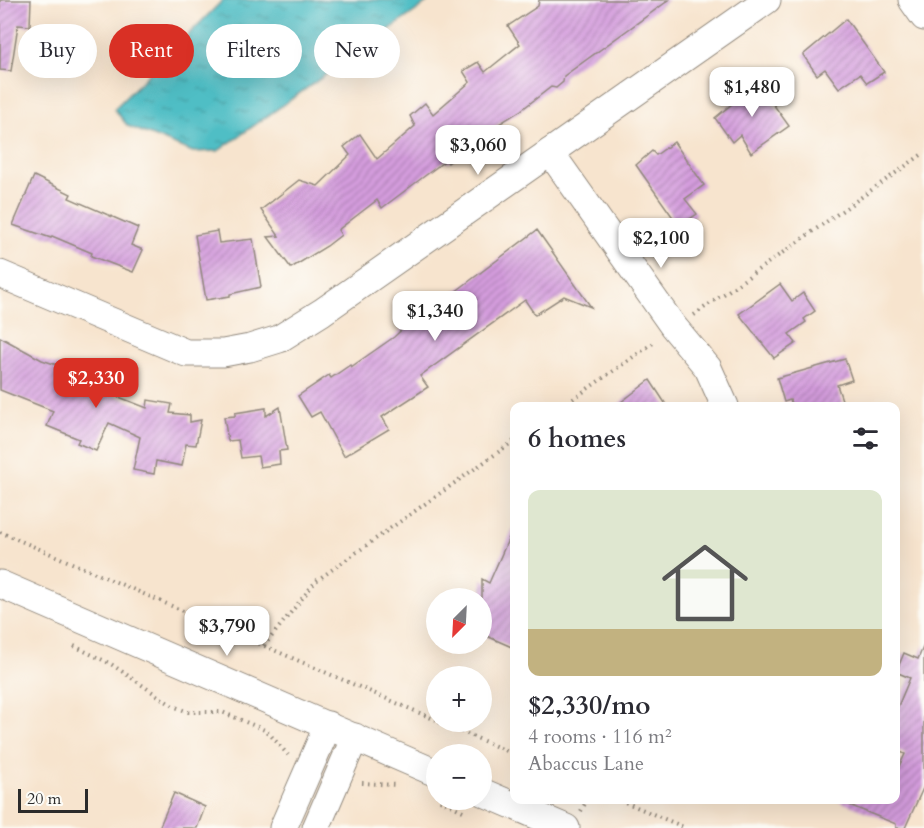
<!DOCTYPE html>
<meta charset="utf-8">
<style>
body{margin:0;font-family:Cardo,serif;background:#f2f2f3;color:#2b2b33;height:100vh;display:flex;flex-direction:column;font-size:22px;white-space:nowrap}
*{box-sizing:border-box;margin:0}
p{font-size:20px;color:#7c7c81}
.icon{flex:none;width:33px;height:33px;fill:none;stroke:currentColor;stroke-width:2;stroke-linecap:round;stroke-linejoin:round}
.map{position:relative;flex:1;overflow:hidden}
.drawer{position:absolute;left:510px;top:402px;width:390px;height:402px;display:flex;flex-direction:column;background:#fff;border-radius:12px;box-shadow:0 6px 24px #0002}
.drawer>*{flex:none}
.top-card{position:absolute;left:18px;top:24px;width:402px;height:54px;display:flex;gap:12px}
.needle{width:39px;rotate:204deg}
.tools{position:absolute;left:426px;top:588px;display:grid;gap:12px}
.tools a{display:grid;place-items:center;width:66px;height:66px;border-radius:50%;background:#fff;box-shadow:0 6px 24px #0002;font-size:30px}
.scale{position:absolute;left:18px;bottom:15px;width:70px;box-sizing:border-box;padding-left:6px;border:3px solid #2b2b2b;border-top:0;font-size:16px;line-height:21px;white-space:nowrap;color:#2b2b2b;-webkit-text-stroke:4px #fdfcf7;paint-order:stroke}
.price{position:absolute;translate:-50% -51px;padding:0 14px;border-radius:12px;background:#fff;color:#222;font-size:20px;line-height:39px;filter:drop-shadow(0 2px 3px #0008)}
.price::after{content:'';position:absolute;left:50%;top:36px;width:18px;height:14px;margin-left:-9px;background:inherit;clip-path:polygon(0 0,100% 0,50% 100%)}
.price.on{background:#d93025;color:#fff}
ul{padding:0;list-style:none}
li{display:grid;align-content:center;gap:12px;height:318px;padding:0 18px}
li+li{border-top:2px solid #e1e1e2}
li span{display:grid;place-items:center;height:186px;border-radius:12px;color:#555}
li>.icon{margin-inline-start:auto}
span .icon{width:108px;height:108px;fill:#fffc;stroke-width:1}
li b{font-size:26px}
h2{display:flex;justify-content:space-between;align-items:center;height:72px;padding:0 18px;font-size:26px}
.chip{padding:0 21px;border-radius:27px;background:#fff;box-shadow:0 6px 24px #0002;font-size:21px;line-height:54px}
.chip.on{background:#d93025;color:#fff}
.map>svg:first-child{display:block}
.water{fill:url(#water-ripples);stroke:#3e7478;stroke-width:1.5}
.building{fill:url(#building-hatch)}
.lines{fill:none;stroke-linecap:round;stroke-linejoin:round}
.minor-casing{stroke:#91887c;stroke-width:29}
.path{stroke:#91887c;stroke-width:4;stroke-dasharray:1.5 4.5;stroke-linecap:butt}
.minor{stroke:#fff;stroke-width:27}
</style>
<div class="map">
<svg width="924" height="828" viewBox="0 0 924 828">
<defs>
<pattern id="water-ripples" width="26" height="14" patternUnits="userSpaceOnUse" patternTransform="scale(1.5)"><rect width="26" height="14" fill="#50bec5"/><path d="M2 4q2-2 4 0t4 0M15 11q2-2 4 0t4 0" fill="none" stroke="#439ba0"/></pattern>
<pattern id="building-hatch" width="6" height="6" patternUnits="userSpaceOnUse" patternTransform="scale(1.5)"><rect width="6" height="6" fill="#d49cdd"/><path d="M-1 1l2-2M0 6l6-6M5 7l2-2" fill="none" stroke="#ac7fb3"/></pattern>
</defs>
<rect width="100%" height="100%" fill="#fdfcf7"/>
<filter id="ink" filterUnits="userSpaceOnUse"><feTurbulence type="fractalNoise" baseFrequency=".0167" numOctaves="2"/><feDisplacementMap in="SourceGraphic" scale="12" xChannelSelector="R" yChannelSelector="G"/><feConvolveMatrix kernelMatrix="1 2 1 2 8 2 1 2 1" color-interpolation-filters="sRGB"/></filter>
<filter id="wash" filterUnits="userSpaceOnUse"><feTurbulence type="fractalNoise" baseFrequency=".008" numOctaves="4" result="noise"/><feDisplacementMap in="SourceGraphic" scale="24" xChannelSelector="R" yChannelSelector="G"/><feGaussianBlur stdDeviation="1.35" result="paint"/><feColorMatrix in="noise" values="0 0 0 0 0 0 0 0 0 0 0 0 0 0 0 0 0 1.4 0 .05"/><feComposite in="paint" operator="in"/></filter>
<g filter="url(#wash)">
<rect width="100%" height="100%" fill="#f7e4ce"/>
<polygon class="water" points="223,0 431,0 218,151 193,152 128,126 114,109"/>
<g id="blocks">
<g class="building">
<polygon points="0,0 31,0 30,26 18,25 11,71 0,70"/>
<polygon points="539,0 669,0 564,76 563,82 556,88 551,87 520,111 465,145 467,148 448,163 446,160 382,208 377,200 338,230 341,235 327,246 291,268 268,237 279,236 261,210 299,180 318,186 350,155 344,147 360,134 377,159 415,126 410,116 425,103 433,114 470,82 463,71 478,62 485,72 520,44 508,26 538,6"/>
<polygon points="846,19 884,72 867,83 860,74 839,88 825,69 817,75 803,55"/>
<polygon points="755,79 789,126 751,153 740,135 732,142 715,118 739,98 735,92"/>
<polygon points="674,142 704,185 685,199 697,214 679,226 636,165 652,151 656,155"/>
<polygon points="34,176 71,194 69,198 138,228 131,245 143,250 133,272 91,256 92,253 52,236 51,238 13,225"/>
<polygon points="537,230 591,307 564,296 535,315 525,300 420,376 428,387 382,417 389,429 344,456 320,412 311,417 298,396 329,375 331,378 350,365 351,367 394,337 414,318 451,295"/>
<polygon points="217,231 219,243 253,239 261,287 230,294 230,296 206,300 195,235"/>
<polygon points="780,284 792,301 803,293 815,311 804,319 806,322 789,334 796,343 774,358 739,314"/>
<polygon points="0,337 42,360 93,377 92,380 108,387 106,392 147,408 148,400 172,404 170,413 190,415 190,422 201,420 196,445 186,444 182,466 156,461 154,474 133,470 140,437 109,423 96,451 77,443 79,439 47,426 53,411 0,390"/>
<polygon points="845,359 852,380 837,385 844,406 792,406 790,400 784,402 777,378"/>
<polygon points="650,380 667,406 616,406"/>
<polygon points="280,407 287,450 279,451 280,464 260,467 258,456 241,458 238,440 228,441 224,417 235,416 235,413 266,408 266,416"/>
<polygon points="514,526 514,648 482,634 482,579 489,583"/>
<polygon points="924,645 924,786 905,828 896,828 896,824 837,800 896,800 896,773 905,754 896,750 896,711 910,678 896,672 904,653 918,659"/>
<polygon points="174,793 205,807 197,828 159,828"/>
</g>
</g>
</g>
<g filter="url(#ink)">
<use href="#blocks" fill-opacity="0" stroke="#91887c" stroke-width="1.5"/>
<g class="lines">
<defs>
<g id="minor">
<polyline points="912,0 924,17"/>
<polyline points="550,152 673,326 708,368 725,406"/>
<polyline points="0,274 186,353 223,353 250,348 279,339 322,312 767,0"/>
<polyline points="0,584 436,773"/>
<polyline points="482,792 566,828"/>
<polyline points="283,828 328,725"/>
<polyline points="316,828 355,737"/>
</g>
</defs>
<use href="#minor" class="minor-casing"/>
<g class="path">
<polyline points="694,315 924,153"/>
<polyline points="563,406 656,341"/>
<polyline points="0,532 436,720"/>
<polyline points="74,646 111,664 173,706 188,712 222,712 267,731 288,755"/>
<polyline points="264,646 316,581 514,441"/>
<polyline points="439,722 514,754"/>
<polyline points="362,783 396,785"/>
<polyline points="440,800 465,812"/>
<polyline points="620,800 686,828"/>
<polyline points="581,811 587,800"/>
</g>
<use href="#minor" class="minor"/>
</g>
</g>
</svg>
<div class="tools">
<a><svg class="needle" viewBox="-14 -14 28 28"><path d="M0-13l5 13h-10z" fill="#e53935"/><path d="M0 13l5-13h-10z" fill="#7c7c81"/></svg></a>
<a>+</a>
<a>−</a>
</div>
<div class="scale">20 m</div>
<b class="price" style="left:752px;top:118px">$1,480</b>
<b class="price" style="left:478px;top:176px">$3,060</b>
<b class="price" style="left:661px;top:269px">$2,100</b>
<b class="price" style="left:435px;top:342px">$1,340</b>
<b class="price on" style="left:96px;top:409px">$2,330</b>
<b class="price" style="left:227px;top:657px">$3,790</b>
<div class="top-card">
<a class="chip">Buy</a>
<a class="chip on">Rent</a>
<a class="chip">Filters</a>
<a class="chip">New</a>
</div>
<section class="drawer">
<h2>6 homes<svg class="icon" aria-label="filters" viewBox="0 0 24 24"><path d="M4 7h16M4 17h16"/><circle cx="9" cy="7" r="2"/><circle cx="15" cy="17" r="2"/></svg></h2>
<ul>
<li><span style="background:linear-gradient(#dfe7d0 75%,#c2b280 0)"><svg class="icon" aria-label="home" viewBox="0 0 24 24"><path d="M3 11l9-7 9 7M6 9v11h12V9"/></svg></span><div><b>$2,330/mo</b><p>4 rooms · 116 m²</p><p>Abaccus Lane</p></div></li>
</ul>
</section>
</div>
